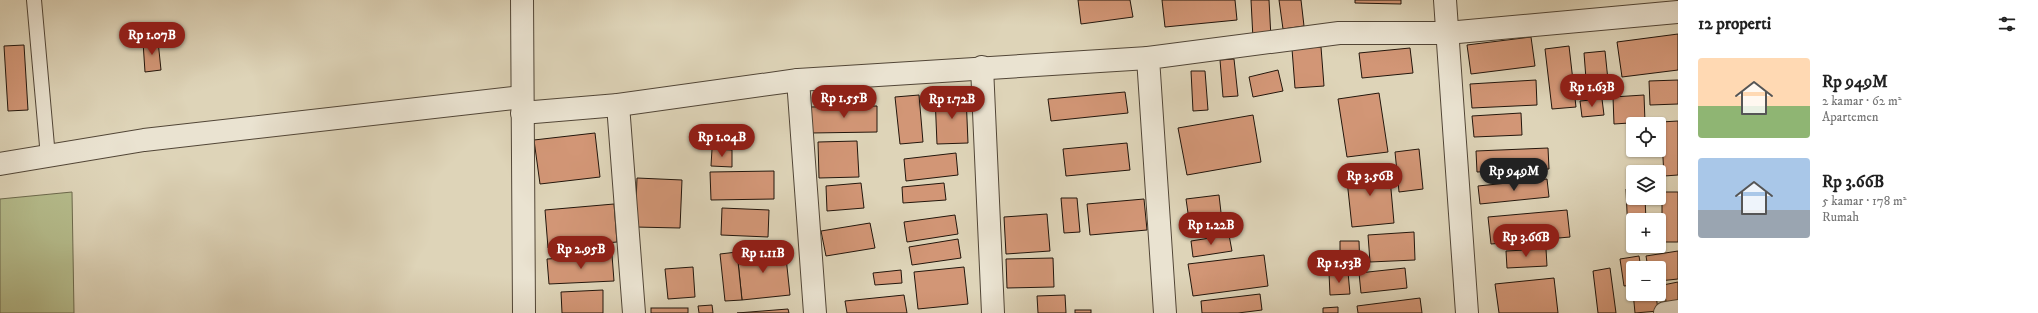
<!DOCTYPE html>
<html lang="id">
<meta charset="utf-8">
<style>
body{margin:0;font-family:"IM FELL DW Pica",serif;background:#f2f2f2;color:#222;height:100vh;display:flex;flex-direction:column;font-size:15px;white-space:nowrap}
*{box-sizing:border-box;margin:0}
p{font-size:13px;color:#767676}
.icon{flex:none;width:22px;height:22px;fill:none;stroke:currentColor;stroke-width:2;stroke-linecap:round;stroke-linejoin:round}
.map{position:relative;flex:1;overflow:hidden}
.panel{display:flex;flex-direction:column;background:#fff;width:360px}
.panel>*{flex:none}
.controls{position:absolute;left:1626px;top:117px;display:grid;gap:8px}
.controls a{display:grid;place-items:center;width:40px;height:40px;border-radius:4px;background:#fff;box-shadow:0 1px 3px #0004;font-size:20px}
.price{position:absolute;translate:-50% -34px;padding:0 9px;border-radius:14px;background:#8f2418;color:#fff;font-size:13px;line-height:26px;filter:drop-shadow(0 1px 2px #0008)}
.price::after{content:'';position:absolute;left:50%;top:24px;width:12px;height:9px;margin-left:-6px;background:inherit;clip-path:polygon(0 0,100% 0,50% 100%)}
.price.on{background:#222;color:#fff}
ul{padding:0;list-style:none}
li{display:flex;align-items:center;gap:12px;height:100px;padding:0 20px}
li span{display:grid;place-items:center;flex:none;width:112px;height:80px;border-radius:4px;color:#555}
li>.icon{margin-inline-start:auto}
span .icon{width:48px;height:48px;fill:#fffc;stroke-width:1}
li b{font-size:17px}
h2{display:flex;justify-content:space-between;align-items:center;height:48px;padding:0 20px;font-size:17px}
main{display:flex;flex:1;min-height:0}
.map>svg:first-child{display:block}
.green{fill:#b5bc8c;stroke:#6c694c}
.building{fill:#d29676;stroke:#23160c}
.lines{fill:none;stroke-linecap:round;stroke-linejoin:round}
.service-casing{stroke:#524637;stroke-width:16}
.minor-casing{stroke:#524637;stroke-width:24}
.service{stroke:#eae3d1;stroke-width:14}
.minor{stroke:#eae3d1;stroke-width:22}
</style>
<main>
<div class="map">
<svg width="1678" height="313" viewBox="0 0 1678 313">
<rect width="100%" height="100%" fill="#ded4b8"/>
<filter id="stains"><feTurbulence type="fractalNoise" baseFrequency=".005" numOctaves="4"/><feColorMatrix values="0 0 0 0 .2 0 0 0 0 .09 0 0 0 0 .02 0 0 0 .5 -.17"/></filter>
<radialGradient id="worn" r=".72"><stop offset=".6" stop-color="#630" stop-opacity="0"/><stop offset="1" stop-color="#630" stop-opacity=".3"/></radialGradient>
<polygon class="green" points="72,192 74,313 0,313 0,199"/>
<g class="building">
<polygon points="1078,0 1130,0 1133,17 1081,24"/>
<polygon points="1162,0 1235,0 1237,20 1165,27"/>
<polygon points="1251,0 1269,0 1271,38 1253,39"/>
<polygon points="1279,0 1301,0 1304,26 1283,29"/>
<polygon points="1355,0 1401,0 1401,4 1355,3"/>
<polygon points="1678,34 1678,70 1622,77 1617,42"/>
<polygon points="1531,37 1535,66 1471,74 1467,45"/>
<polygon points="158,41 161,70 145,72 143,42"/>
<polygon points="24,45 28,110 8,111 4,46"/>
<polygon points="1569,46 1576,107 1552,109 1545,49"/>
<polygon points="1321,47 1324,86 1295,88 1292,49"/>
<polygon points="1410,48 1413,73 1362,78 1359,53"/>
<polygon points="1605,51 1609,90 1587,92 1584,53"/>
<polygon points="1234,59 1238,96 1223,97 1220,60"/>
<polygon points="1278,70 1283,91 1253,97 1249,77"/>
<polygon points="1191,71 1205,71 1208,110 1193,111"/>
<polygon points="1536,80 1537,105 1472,108 1470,84"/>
<polygon points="1678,80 1678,104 1650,105 1649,81"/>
<polygon points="1125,92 1128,113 1051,121 1048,99"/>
<polygon points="1379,93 1388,152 1347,157 1338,99"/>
<polygon points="919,95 923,142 900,144 895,97"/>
<polygon points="966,95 968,143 937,144 935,96"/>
<polygon points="1644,95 1645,122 1614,124 1613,97"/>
<polygon points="1602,99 1604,115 1582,117 1580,101"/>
<polygon points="877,106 877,132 811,133 810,107"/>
<polygon points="1521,113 1522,135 1474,137 1472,116"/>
<polygon points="1253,115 1261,162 1187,175 1178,128"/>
<polygon points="1678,121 1678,175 1664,176 1661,122"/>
<polygon points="595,133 600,177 540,184 534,140"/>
<polygon points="857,141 859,177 819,178 818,142"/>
<polygon points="1127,143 1130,170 1066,176 1063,149"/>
<polygon points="1548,148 1549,169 1477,172 1476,151"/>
<polygon points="712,149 732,150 732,167 711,166"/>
<polygon points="1419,149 1423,189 1399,192 1395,152"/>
<polygon points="956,153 958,175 906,181 904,159"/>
<polygon points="1389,167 1394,223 1352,227 1346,171"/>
<polygon points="774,171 774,199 711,200 710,172"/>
<polygon points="637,178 682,180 680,228 635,227"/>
<polygon points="1547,179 1549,197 1480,204 1478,186"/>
<polygon points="861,183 864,208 827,211 826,186"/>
<polygon points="944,183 946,200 903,203 902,187"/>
<polygon points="1633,188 1633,198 1645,198 1646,220 1633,220 1633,234 1628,235 1626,189"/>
<rect x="1662" y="192" width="16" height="50"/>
<polygon points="1219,195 1223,230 1191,234 1186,199"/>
<polygon points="1061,198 1077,198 1080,232 1064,233"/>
<polygon points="1144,199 1147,230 1090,235 1087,204"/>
<polygon points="614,204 617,242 548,248 545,210"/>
<polygon points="722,208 769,210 768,237 721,235"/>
<polygon points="1567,210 1570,237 1491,244 1488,217"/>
<polygon points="1047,214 1050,251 1006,254 1004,217"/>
<polygon points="955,215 958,234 907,242 904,222"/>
<polygon points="870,223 875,248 826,256 821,231"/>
<polygon points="1414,232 1415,260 1370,262 1368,235"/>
<polygon points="1229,235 1232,251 1193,257 1191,241"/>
<polygon points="958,239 961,258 912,265 909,247"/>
<polygon points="1340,241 1359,241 1360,268 1340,268"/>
<polygon points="785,248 790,295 742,300 737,252"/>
<polygon points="1546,249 1547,266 1507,268 1506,251"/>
<polygon points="1678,251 1678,279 1659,281 1659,268 1648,268 1646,256"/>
<polygon points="737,252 742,300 725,301 720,254"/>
<polygon points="612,255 614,281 549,284 547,259"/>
<polygon points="1264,255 1268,286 1193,296 1188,264"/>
<polygon points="1639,256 1641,268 1633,268 1633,285 1624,286 1620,259"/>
<polygon points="1053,258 1054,287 1007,288 1006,259"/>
<polygon points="693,267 695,297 668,299 665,269"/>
<polygon points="964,267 968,304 918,309 914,272"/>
<polygon points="1405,268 1407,288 1361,293 1359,273"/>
<polygon points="1610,268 1616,313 1598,313 1593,271"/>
<polygon points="901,270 902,283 875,285 873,273"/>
<polygon points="1348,272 1350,294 1330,295 1329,273"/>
<polygon points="1554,278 1558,313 1499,313 1495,284"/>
<polygon points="1678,282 1678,310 1668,312 1663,285"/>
<polygon points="603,290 603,313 562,313 561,292"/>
<polygon points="1633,291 1633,294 1656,294 1658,311 1635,313 1633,292"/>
<polygon points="1260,294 1262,310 1238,313 1202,313 1201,301"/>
<polygon points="904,295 907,313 847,313 845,301"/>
<polygon points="1065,295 1066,313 1038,313 1037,296"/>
<polygon points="1420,298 1422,313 1358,313 1357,306"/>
<polygon points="712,305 713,313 699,313 698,306"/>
<polygon points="1338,307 1338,313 1323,313 1323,308"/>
<rect x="651" y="308" width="37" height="5"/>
<polygon points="788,309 789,313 737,313"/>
<rect x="1075" y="310" width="16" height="3"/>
</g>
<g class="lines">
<defs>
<polyline id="service" points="34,0 48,157"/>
<g id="minor">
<polyline points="522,0 524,313"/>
<polyline points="1445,0 1467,313"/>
<polyline points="982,67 993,313"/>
<polyline points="798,80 815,313"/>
<polyline points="618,105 634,313"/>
<polyline points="522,113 618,105 798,80 1148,58"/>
<polyline points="0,164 144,140 522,97"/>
<polyline points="1165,313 1148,58 1339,33 1447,33 1678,12"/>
<polyline points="1665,313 1678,311"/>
</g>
</defs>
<use href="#service" class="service-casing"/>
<use href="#minor" class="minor-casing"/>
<use href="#service" class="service"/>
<use href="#minor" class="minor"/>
</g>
<rect width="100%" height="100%" filter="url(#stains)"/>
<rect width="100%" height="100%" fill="url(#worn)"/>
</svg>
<div class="controls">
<a><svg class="icon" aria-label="locate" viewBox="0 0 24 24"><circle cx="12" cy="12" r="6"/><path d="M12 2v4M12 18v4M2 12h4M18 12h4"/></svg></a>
<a><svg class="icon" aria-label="layers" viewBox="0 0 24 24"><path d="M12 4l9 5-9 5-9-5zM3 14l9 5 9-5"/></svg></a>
<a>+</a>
<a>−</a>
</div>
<b class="price" style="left:152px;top:56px">Rp 1.07B</b>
<b class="price" style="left:1592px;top:108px">Rp 1.63B</b>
<b class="price" style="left:844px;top:119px">Rp 1.55B</b>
<b class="price" style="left:952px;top:120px">Rp 1.72B</b>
<b class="price" style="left:722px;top:158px">Rp 1.04B</b>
<b class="price on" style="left:1514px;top:192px">Rp 949M</b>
<b class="price" style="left:1370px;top:197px">Rp 3.56B</b>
<b class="price" style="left:1211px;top:246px">Rp 1.22B</b>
<b class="price" style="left:1526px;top:258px">Rp 3.66B</b>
<b class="price" style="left:581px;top:270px">Rp 2.95B</b>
<b class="price" style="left:763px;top:274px">Rp 1.11B</b>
<b class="price" style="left:1339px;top:284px">Rp 1.53B</b>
</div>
<section class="panel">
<h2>12 properti<svg class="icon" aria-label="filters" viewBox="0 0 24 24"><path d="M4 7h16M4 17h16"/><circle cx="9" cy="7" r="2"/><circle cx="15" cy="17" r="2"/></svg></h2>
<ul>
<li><span style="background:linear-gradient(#ffd9b3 60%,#8fb573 0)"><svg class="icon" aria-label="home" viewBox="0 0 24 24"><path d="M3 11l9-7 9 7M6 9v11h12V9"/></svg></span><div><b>Rp 949M</b><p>2 kamar · 62 m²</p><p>Apartemen</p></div></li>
<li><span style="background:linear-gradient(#a9c7e8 65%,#9aa5b1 0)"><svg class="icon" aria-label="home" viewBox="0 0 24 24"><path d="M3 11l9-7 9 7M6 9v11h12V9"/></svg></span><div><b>Rp 3.66B</b><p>5 kamar · 178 m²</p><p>Rumah</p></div></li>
</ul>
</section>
</main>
